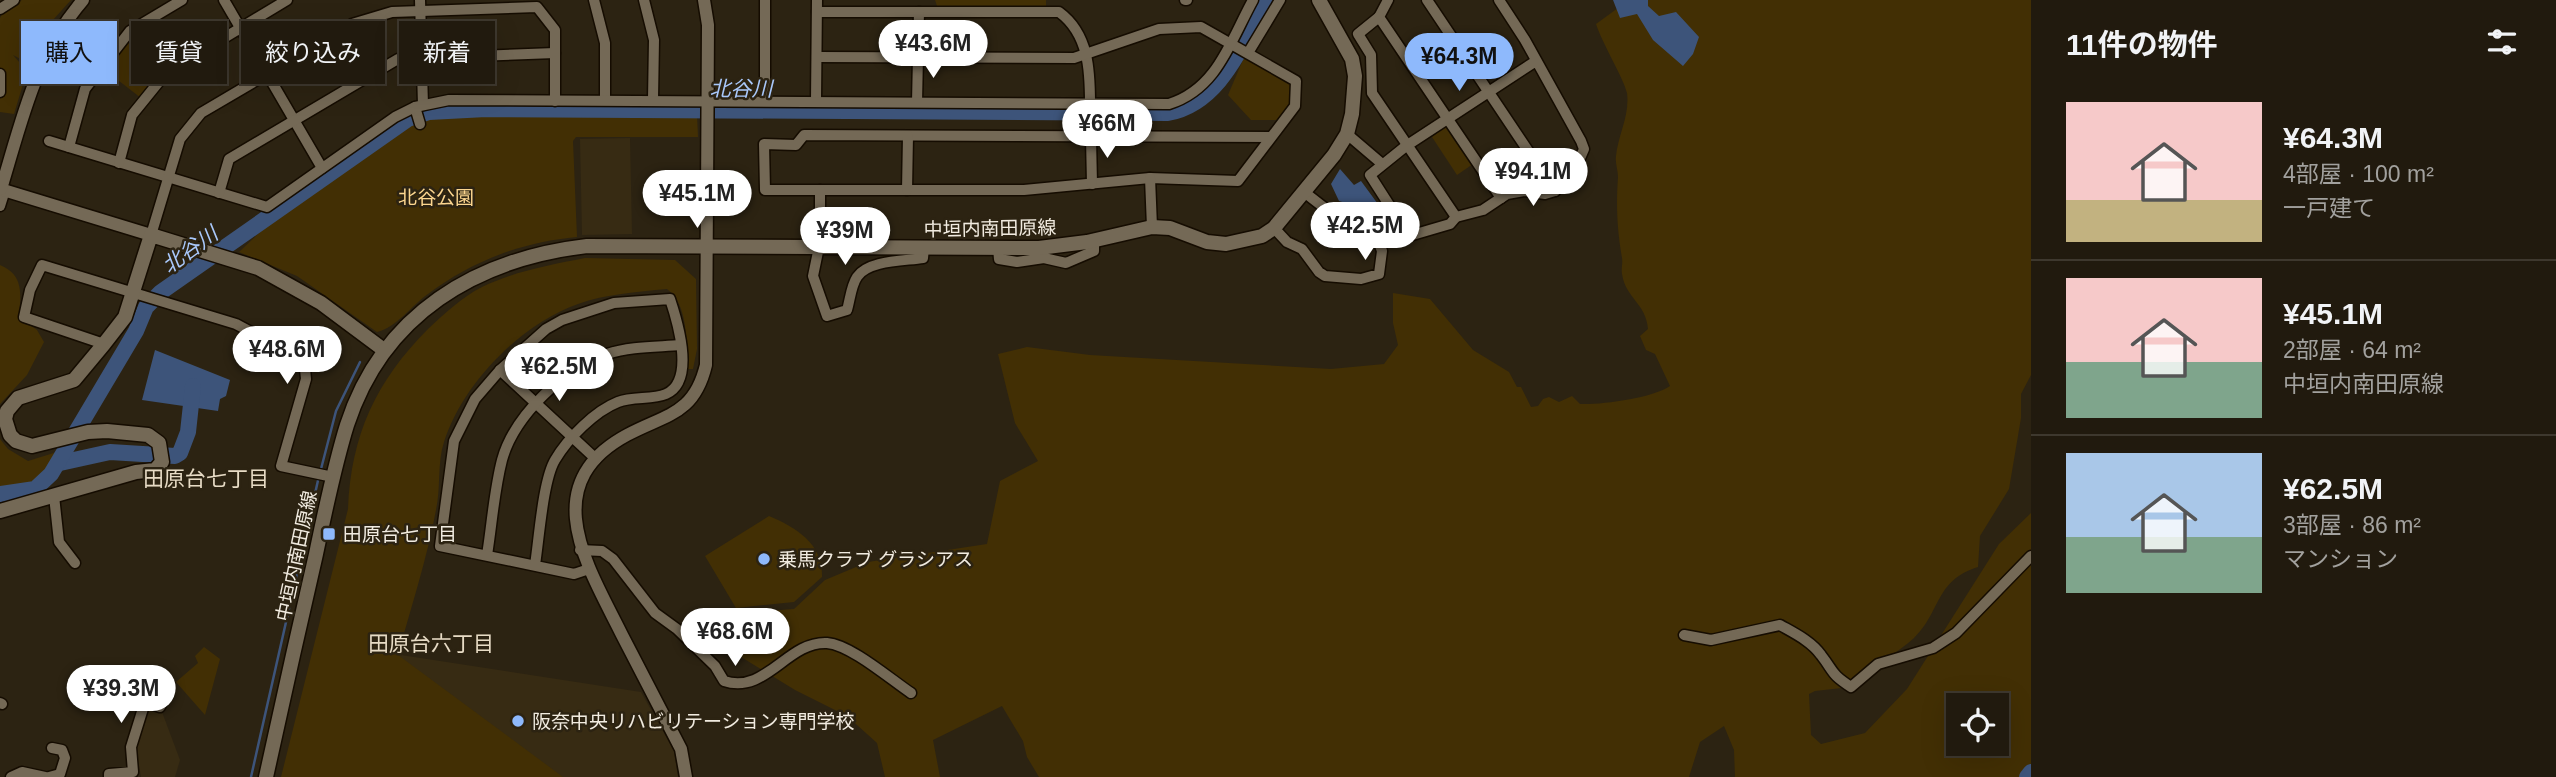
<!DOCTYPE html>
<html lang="ja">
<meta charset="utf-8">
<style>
body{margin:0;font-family:Helvetica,"Noto Sans JP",sans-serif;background:#292317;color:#f1f3f6;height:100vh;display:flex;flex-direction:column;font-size:26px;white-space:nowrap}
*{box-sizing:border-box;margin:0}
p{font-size:23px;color:#a2a19e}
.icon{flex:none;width:38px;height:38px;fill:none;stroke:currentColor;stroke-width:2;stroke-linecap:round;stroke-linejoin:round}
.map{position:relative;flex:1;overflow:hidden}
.side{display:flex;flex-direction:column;background:#211a0e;width:525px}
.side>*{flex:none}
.top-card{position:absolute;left:21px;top:21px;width:665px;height:63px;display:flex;gap:14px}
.fabs{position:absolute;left:1946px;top:693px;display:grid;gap:14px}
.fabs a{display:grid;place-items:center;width:63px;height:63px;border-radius:0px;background:#211a0e;box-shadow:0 7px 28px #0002,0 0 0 2px #3e382e;font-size:35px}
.price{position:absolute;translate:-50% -60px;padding:0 16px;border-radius:24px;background:#fff;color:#222;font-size:23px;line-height:46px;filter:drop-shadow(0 2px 4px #0008)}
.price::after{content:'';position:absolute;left:50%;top:42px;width:21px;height:16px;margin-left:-10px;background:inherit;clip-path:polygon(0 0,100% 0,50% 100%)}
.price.on{background:#8eb9fc;color:#111}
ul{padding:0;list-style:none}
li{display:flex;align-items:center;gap:21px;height:175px;padding:0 35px}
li+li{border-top:2px solid #3e382e}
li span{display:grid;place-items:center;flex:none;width:196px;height:140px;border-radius:0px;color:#555}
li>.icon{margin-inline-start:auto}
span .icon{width:84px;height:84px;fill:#fffc;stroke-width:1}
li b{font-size:30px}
h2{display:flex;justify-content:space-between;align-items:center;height:84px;padding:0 35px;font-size:30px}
.chip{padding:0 24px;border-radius:0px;background:#211a0e;box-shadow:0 7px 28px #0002,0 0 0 2px #3e382e;font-size:24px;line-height:63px}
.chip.on{background:#8eb9fc;color:#111}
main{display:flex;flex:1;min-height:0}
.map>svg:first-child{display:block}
.built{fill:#372b13}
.green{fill:#422f04;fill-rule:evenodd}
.water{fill:#3d547a}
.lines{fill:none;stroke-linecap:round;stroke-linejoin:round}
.stream{stroke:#3d547a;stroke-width:2.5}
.river{stroke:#3d547a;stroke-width:16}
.minor-casing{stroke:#150c01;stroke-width:13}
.tertiary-casing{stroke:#150c01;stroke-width:15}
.secondary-casing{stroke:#150c01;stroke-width:17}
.minor{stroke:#746956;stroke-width:10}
.tertiary{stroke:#746956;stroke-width:12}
.secondary{stroke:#746956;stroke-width:14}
.poi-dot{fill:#8eb9fc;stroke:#2c2312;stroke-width:2.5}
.labels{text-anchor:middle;stroke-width:5;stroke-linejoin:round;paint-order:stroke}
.park-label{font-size:19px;fill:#fcd68f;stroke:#2c2312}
.street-label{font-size:19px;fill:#f1ebe0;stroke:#2c2312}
.poi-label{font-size:19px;fill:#f1ebe0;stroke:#2c2312;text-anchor:start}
.water-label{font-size:21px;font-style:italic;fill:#a9c8fa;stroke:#2c2312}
.neighbourhood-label{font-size:21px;fill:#e7dbc5;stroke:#2c2312}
</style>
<main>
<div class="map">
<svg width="2031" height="777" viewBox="0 0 2031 777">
<rect width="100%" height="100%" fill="#2c2312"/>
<g class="built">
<polygon points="630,138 632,234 582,235 580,139"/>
<polygon points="388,653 641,692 674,751 678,777 378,777"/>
<polygon points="148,710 162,712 180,760 175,777 141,777 136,749"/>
</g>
<g class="green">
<polygon points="22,0 71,0 52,21 30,64 13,55 27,71 14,114 0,112 0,18 6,7"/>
<polygon points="935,0 1046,0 1046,8 937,6"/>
<path d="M1629,0H2031V375L2021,394V418L2009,489L1980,536L1978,567C1935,580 1941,612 1914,638C1898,653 1872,666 1854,679L1851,687L1815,691L1809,694L1811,735L1821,744L1865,733L1907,689L1999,544L2031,513V777H1735L1734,750L1724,726L1700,742L1689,777H1039L1027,757L1023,741L1002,706L933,740L940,777H885L877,743L847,716L795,690L723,646L738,613L794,609L825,580L868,562L987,544L1000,481L1038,461L1015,423L998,354L1027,347L1090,355L1331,369L1384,364L1398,345L1393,323V293L1430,299L1473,350L1509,372L1517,387H1521L1531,407L1538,406L1543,399L1549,397L1559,402L1572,396L1580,404C1601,405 1653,398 1670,386L1655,354L1646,350L1640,336L1648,329C1646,303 1626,299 1622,274C1621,268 1623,263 1622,258C1617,229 1616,206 1618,177C1618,170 1615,163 1616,156C1618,135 1630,115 1627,93C1624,79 1602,43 1596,24ZM1958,705H1997V744H1958Z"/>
<polygon points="132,37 138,40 158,74 141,98 105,70"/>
<polygon points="1245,55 1292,84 1291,106 1278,120 1251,120 1228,95"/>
<path d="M449,113L697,115L698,137H576L573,141L577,237C522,242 472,261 428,294C411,306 397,327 377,332L297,276L239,252L275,218L397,131L416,122Z"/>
<polygon points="1447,126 1473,164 1457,175 1432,137"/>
<path d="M585,258L675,260L696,279L697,349L693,369H688C686,344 689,305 667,289C636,292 606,294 578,304C520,325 463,383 444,442C437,463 441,488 436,510C427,559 411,607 398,655L563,777H281L348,509C351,435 376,381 428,329C444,314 462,297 482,287C515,271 550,265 585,258Z"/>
<path d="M0,265C24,275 21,294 19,317L37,330L44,342L27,375L0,404Z"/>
<polygon points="0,439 8,449 28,461 60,451 46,482 12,495 0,494"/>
<path d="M769,516C797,528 823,544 822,577L794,602L736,608L705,556Z"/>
<polygon points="204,647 220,659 205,715 176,682 198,663 195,656"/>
</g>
<g class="water">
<polygon points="1613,0 1648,0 1648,6 1659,16 1676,12 1699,37 1693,54 1683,66 1653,40 1637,14 1620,18"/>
<polygon points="1340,169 1354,185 1361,181 1386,215 1379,220 1366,209 1339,201 1331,184"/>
<polygon points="155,350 230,380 226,396 220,399 218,411 142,400"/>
</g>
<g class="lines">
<g class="stream">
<polyline points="321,469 336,411 360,362"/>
<polyline points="251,777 319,476"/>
</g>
<g class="river">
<polyline points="60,463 110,452 175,456 180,453 188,432 193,386"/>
<path d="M0,494L35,489L51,474L136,331L146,307L161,292L408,119L429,112L486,109L1168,113C1222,103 1242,42 1267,0"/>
<polyline points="2027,777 2031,772"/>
</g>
<defs>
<g id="minor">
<polyline points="224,0 322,168"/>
<polyline points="420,0 423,105"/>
<polyline points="594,0 605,43 605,100"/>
<polyline points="644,0 654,40 653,99"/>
<polyline points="1185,0 1187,0"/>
<polyline points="1388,0 1379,17 1501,198"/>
<polyline points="1427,0 1555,191"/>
<polyline points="1499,0 1525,40 1581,141 1584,149 1581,156 1555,191 1545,194 1524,191 1507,194 1483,210 1456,217 1450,224 1409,236 1370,175 1406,146 1536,61"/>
<polyline points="0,9 14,0"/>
<path d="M817,12H1059C1089,34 1090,71 1090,104"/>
<polyline points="1379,17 1358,34 1371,55 1372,93 1456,217"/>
<polyline points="1248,53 1280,0"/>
<polyline points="817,57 1074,58 1159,29 1201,27 1296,81 1295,106 1238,181 1150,178 1024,190 765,190 764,144 796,145 804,135 1271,137"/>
<polyline points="0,74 0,92"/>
<polyline points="765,100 765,0"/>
<polyline points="816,100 817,0"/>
<polyline points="917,102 919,12"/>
<polyline points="415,107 420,124"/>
<polyline points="1347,134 1381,163"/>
<polyline points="1091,138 1092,184"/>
<path d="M49,141L267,207L395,117L415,107L449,100L1169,104C1217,89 1230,42 1253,0"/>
<polyline points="69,147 85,89 130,31 182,0"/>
<polyline points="119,163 132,115 166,73 287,0"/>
<polyline points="1150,178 1152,227"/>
<path d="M820,190V242L813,276L827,316L847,310C850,300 851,286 857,277C868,260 905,261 923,258L924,248"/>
<polyline points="907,190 908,136"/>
<polyline points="219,193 229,159 398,59 555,53"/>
<polyline points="0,206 5,190"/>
<polyline points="1274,228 1287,242 1302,249 1319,272 1325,276 1361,279 1379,274 1382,251 1375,232 1360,221 1331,213 1304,192"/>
<polyline points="151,235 180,139 201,113 352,24 392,12 537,7 555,30 555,101"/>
<polyline points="998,248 999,259 1017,262 1044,258 1066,263 1094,251 1094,241"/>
<polyline points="104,344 24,317 30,290 42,265 236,324 274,344 305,369 306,379 281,466 333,477"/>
<polyline points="500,370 596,459"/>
<polyline points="54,496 59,542 75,563"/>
<path d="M580,550L602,551L613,559L655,613L677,629L715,666L724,681C766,695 787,641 827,643C851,645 890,679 911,693"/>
<path d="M487,555C492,524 494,491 502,460C514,416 564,368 607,354C631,346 657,347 681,345"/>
<path d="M535,565C539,539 543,480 555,460C568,438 595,411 618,402C633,396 652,400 666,394C696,381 677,320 670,299L614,303L562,320L546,329L500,370L475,399L454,441L440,546L574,574L589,569"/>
<path d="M1684,635L1711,640L1780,625C1794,633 1811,641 1821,655C1835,673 1830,673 1851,687L1878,664L1933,648L1956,633L2031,556"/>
<polyline points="0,703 2,704"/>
<polyline points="11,777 22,772 45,777"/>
<polyline points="49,777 60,774 65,758 62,750 52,748"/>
<polyline points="109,777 109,774 133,772 131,747 145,702 160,707 169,684"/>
</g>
<g id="tertiary">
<polyline points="0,189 151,235"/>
<path d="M1,189C22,120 35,56 83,0"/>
<path d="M686,777L681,749C661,711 642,673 622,635C589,568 534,485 627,435C666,414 694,415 706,365L708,25L704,0"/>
</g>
<g id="secondary">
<polyline points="0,511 136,472 155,470 162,462 159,443 148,435 107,431 88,432 32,446 16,441 10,435 5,419 7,411 18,398 74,380 104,344 125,317 151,235 258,268 321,303 384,350"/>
<path d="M266,777C282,703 299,628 316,554C325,511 334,467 347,425C383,314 476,259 587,246L1039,248L1087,242L1152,227L1170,228L1207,242L1226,244L1262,236L1274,228L1334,155L1347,134L1352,114L1355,76L1352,59L1319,0"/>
</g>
</defs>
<use href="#minor" class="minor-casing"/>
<use href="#tertiary" class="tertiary-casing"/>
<use href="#secondary" class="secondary-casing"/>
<use href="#minor" class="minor"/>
<use href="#tertiary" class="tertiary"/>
<use href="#secondary" class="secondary"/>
</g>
<g class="poi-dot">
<rect x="322" y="527" width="14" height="14" rx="3.5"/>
<circle cx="764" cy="559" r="7"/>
<circle cx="518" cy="721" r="7"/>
</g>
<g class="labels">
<g class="park-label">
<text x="436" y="204">北谷公園</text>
</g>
<g class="street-label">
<text transform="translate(990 228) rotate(-1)" y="7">中垣内南田原線</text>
<text transform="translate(296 556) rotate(-78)" y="7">中垣内南田原線</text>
</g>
<g class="poi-label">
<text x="343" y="541">田原台七丁目</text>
<text x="778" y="566">乗馬クラブ グラシアス</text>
<text x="532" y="728">阪奈中央リハビリテーション専門学校</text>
</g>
<g class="water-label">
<text x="741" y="96">北谷川</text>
<text transform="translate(190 250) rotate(-36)" y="7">北谷川</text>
</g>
<g class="neighbourhood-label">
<text x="206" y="486">田原台七丁目</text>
<text x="431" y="651">田原台六丁目</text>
</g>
</g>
</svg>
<div class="fabs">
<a><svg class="icon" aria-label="locate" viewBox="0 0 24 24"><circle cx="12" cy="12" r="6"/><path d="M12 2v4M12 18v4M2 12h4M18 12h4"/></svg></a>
</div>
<b class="price" style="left:933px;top:80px">¥43.6M</b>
<b class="price on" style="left:1459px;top:93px">¥64.3M</b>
<b class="price" style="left:1107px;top:160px">¥66M</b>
<b class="price" style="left:1533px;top:208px">¥94.1M</b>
<b class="price" style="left:697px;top:230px">¥45.1M</b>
<b class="price" style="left:1365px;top:262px">¥42.5M</b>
<b class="price" style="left:845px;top:267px">¥39M</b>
<b class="price" style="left:287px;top:386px">¥48.6M</b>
<b class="price" style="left:559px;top:403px">¥62.5M</b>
<b class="price" style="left:735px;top:668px">¥68.6M</b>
<b class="price" style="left:121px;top:725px">¥39.3M</b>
<div class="top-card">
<a class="chip on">購入</a>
<a class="chip">賃貸</a>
<a class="chip">絞り込み</a>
<a class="chip">新着</a>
</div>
</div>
<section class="side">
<h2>11件の物件<svg class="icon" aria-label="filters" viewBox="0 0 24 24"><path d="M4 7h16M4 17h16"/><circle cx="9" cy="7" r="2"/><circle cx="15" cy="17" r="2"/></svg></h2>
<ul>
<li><span style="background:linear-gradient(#f6c9c9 70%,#c2b280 0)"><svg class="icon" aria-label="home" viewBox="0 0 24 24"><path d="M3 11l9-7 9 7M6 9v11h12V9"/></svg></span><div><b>¥64.3M</b><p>4部屋 · 100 m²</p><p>一戸建て</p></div></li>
<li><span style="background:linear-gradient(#f6c9c9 60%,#7fa58c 0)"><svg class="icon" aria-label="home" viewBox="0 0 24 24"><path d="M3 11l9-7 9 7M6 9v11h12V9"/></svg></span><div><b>¥45.1M</b><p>2部屋 · 64 m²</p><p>中垣内南田原線</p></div></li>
<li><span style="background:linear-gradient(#a9c7e8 60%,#7fa58c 0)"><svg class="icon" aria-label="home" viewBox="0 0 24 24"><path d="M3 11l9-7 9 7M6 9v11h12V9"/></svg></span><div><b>¥62.5M</b><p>3部屋 · 86 m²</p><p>マンション</p></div></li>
</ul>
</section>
</main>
